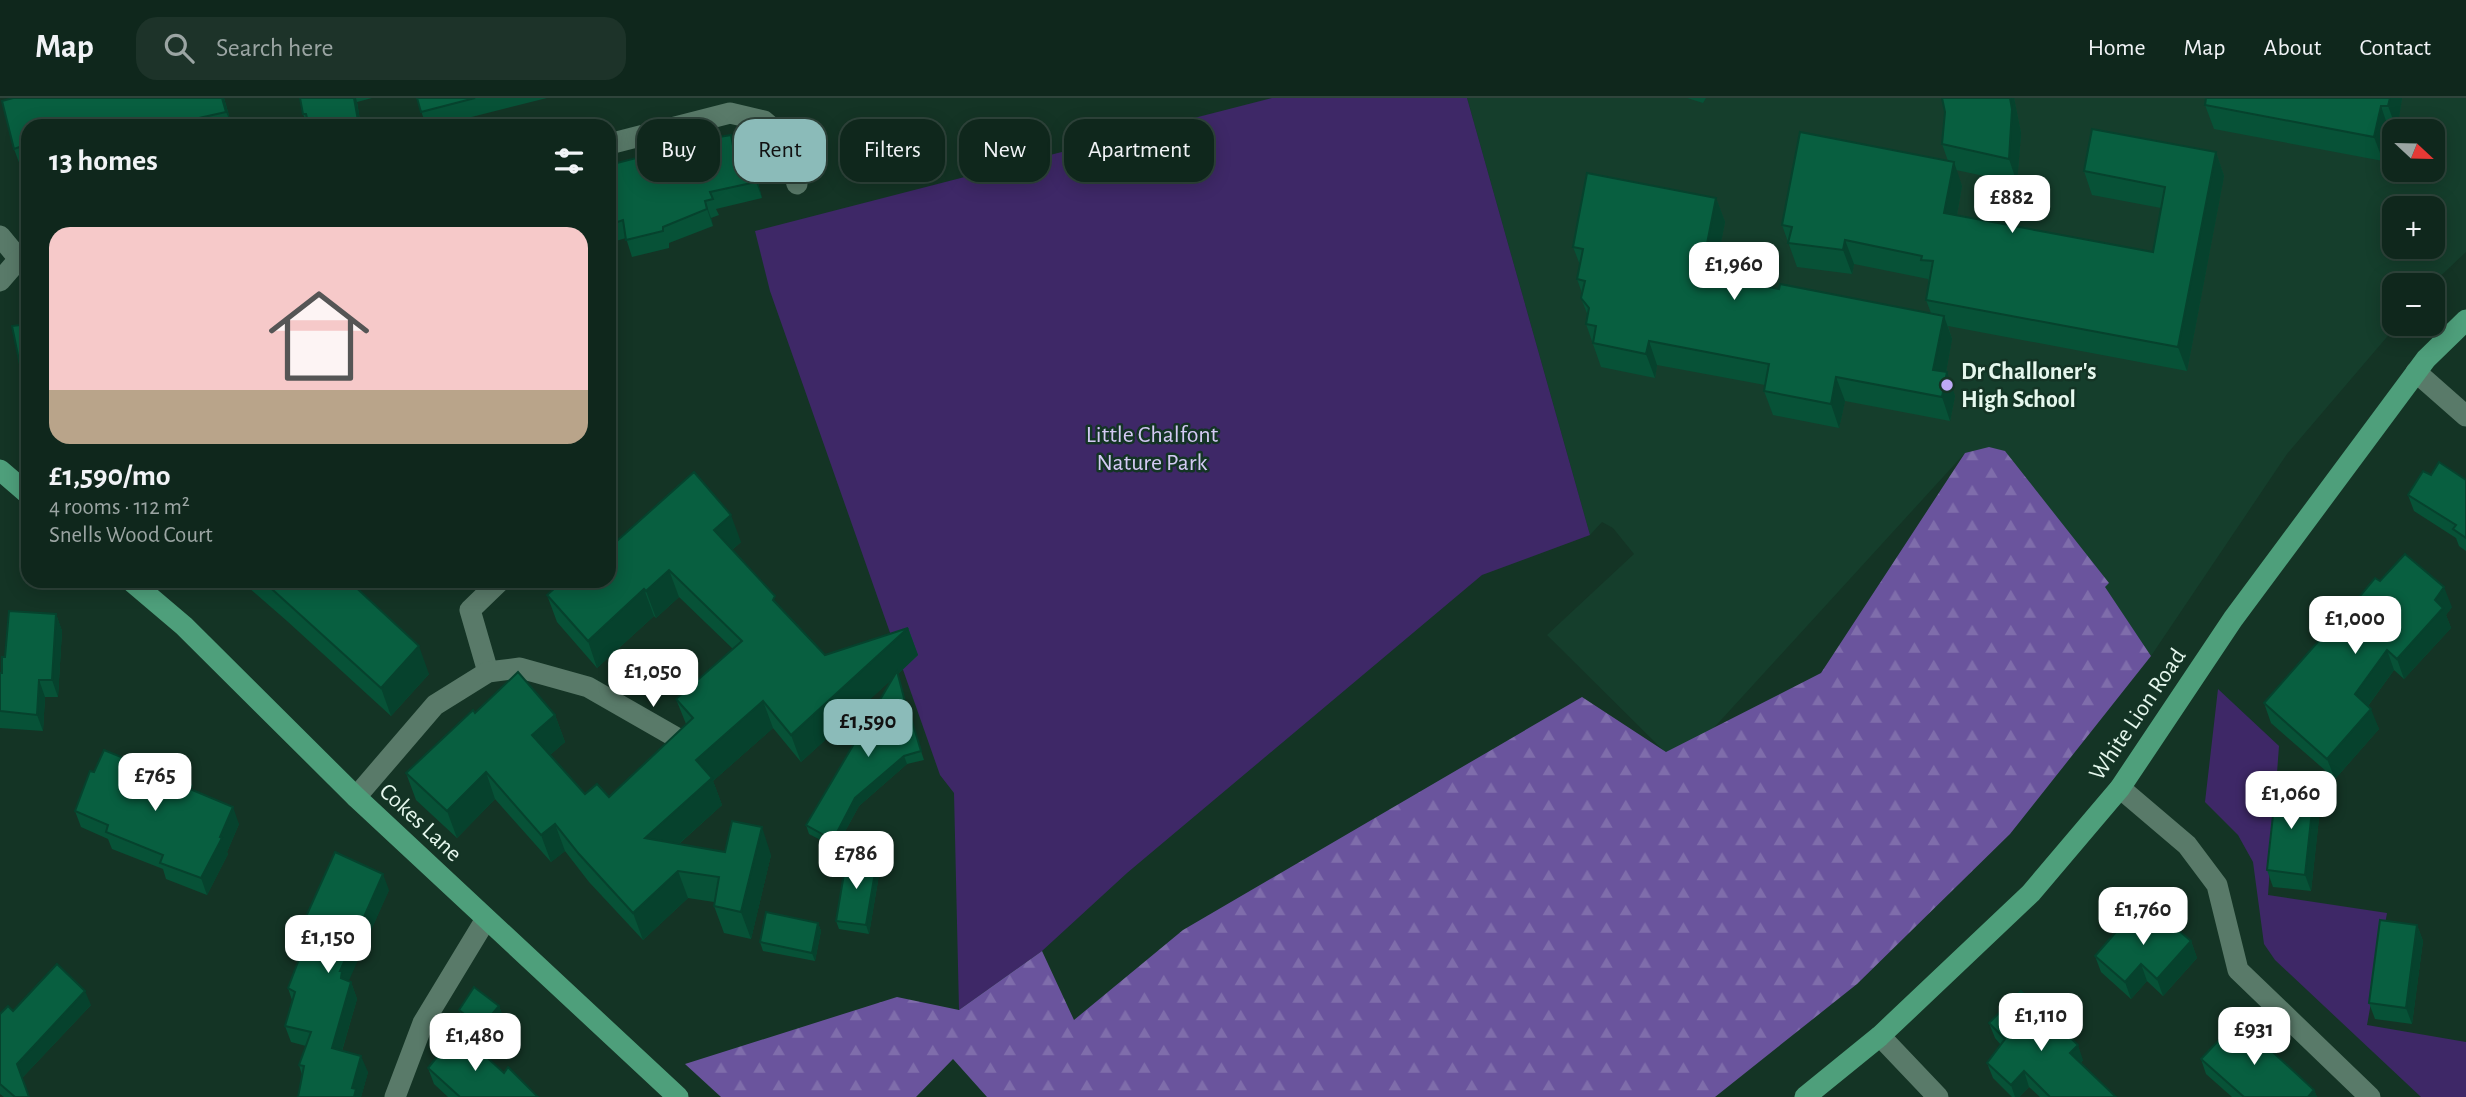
<!DOCTYPE html>
<meta charset="utf-8">
<style>
body{margin:0;font-family:"Alegreya Sans",sans-serif;background:#1d3329;color:#f1f3f6;height:100vh;display:flex;flex-direction:column;font-size:26px;white-space:nowrap}
*{box-sizing:border-box;margin:0}
p{font-size:23px;color:#9ba5a3}
.icon{flex:none;width:38px;height:38px;fill:none;stroke:currentColor;stroke-width:2;stroke-linecap:round;stroke-linejoin:round}
.map{position:relative;flex:1;overflow:hidden}
.panel{position:absolute;left:21px;top:21px;width:595px;height:469px;display:flex;flex-direction:column;background:#0f271c;border-radius:21px;box-shadow:0 4px 18px #0003,0 0 0 2px #2f443b}
.panel>*{flex:none}
.hud{position:absolute;left:637px;top:21px;width:665px;height:63px;display:flex;gap:14px}
.needle{width:46px;rotate:112deg}
.tools{position:absolute;left:2382px;top:21px;display:grid;gap:14px}
.tools a{display:grid;place-items:center;width:63px;height:63px;border-radius:14px;background:#0f271c;box-shadow:0 4px 18px #0003,0 0 0 2px #2f443b;font-size:35px}
.price{position:absolute;translate:-50% -60px;padding:0 16px;border-radius:14px;background:#fff;color:#222;font-size:23px;line-height:46px;filter:drop-shadow(0 2px 4px #0008)}
.price::after{content:'';position:absolute;left:50%;top:42px;width:21px;height:16px;margin-left:-10px;background:inherit;clip-path:polygon(0 0,100% 0,50% 100%)}
.price.current{background:#8bbbb9;color:#111}
ul{padding:0;list-style:none}
li{display:grid;align-content:center;gap:14px;height:371px;padding:0 28px}
li+li{border-top:2px solid #2f443b}
li span{display:grid;place-items:center;height:217px;border-radius:21px;color:#555}
li>.icon{margin-inline-start:auto}
span .icon{width:126px;height:126px;fill:#fffc;stroke-width:1}
li b{font-size:30px}
h2{display:flex;justify-content:space-between;align-items:center;height:84px;padding:0 28px;font-size:30px}
.chip{padding:0 24px;border-radius:21px;background:#0f271c;box-shadow:0 4px 18px #0003,0 0 0 2px #2f443b;font-size:24px;line-height:63px}
.chip.current{background:#8bbbb9;color:#111}
header{display:flex;align-items:center;gap:42px;box-sizing:border-box;height:98px;padding:0 35px;background:#0f271c;border-bottom:2px solid #2f443b}
header strong{font-size:33px}
nav{display:flex;gap:38px;margin-inline-start:auto;font-size:24px}
.search{width:490px;height:63px;background:#1d3329;display:flex;align-items:center;gap:18px;box-sizing:border-box;padding:0 24px;border-radius:21px;color:#9ba5a3;font-size:26px}
.map>svg:first-child{display:block}
.built{fill:#153e2c;fill-rule:evenodd}
.green{fill:#3e2867}
.forest{fill:url(#forest-firs)}
.lines{fill:none;stroke-linecap:round;stroke-linejoin:round}
.minor{stroke:#597a69;stroke-width:21}
.major{stroke:#4e9f7b;stroke-width:21}
.wall{fill:#075237}
.shaded-wall{fill:#06422d}
.building{fill:#085f40;stroke:#06422d;stroke-width:2}
.poi-dot{fill:#bea9f5;stroke:#143425;stroke-width:2.5}
.labels{text-anchor:middle;stroke-width:5;stroke-linejoin:round;paint-order:stroke}
.poi-label{font-size:24px;font-weight:bold;fill:#e5f7ed;stroke:#143425;text-anchor:start}
.park-label{font-size:24px;fill:#d4caf4;stroke:#143425}
.street-label{font-size:24px;fill:#e5f7ed;stroke:#143425}
</style>
<header>
<strong>Map</strong>
<div class="search"><svg class="icon" aria-label="search" viewBox="0 0 24 24"><circle cx="10" cy="10" r="6"/><path d="M15 15l6 6"/></svg>Search here</div>
<nav><a>Home</a><a>Map</a><a>About</a><a>Contact</a></nav>
</header>
<div class="map">
<svg width="2466" height="999" viewBox="0 0 2466 999">
<defs>
<pattern id="forest-firs" width="22" height="20" patternUnits="userSpaceOnUse" patternTransform="scale(1.75)"><rect width="22" height="20" fill="#6a549d"/><path d="M5 1l3.5 6h-7zM16 11l3.5 6h-7z" fill="#7f6dab"/></pattern>
</defs>
<rect width="100%" height="100%" fill="#143425"/>
<path class="built" d="M1467,0H2466V154L2431,187H2394V226H2398L2287,356L2151,558L2104,489L2109,485L1965,355L1679,668L1547,537L1634,456L1613,430L1602,424L1590,437ZM2394,33H2432V72H2394ZM2394,110H2432V149H2394Z"/>
<g class="green">
<polygon points="1272,0 1467,0 1590,437 1482,477 1127,775 1042,853 959,912 954,695 940,677 770,193 755,133"/>
<polygon points="2218,591 2279,648 2268,797 2387,815 2367,927 2466,944 2466,999 2421,999 2275,862 2264,846 2253,764 2238,737 2205,704"/>
</g>
<polygon class="forest" points="1989,349 2005,353 2109,485 2105,489 2151,558 2010,736 1857,886 1715,999 987,999 953,961 916,999 721,999 685,966 897,899 959,912 1042,853 1074,922 1183,832 1582,599 1666,654 1821,575 1965,355"/>
<g class="lines">
<g class="minor">
<polyline points="609,46 730,15 764,23 785,41 797,86"/>
<polyline points="0,138 19,161"/>
<polyline points="0,183 19,161 28,157"/>
<polyline points="2416,274 2466,318"/>
<polyline points="488,574 470,512 500,483"/>
<polyline points="2120,690 2187,747 2217,787 2238,872 2370,999"/>
<polyline points="356,699 435,607 488,574 520,570 588,589 677,640"/>
<polyline points="1880,938 1938,999"/>
<polyline points="395,999 423,925 486,821"/>
</g>
<g class="major">
<polyline points="0,372 28,396"/>
<polyline points="131,483 184,528 356,699 678,999"/>
<polyline points="1805,999 1880,938 2031,795 2120,690 2233,521 2426,261 2466,222"/>
</g>
</g>
<g class="wall">
<polygon points="13,0 224,0 232,28 28,28 28,65 20,67 14,51"/>
<polygon points="300,0 372,0 357,4 361,28 308,28 303,16"/>
<polygon points="417,0 547,0 436,28 426,28"/>
<polygon points="1687,0 1706,0 1703,5"/>
<polygon points="1942,0 2014,0 2021,35 2017,85 1956,72 1962,88 1957,117 2153,154 2161,110 2092,97 2084,73 2216,54 2224,78 2187,273 1948,228 1952,241 1946,274 1955,298 1950,323 1845,303 1839,330 1773,317 1764,293 1765,287 1657,267 1655,280 1601,269 1586,226 1588,218 1581,200 1582,195 1577,181 1580,167 1573,149 1716,100 1725,124 1714,179 1779,191 1931,215 1926,202 1929,184 1928,181 1854,166 1852,176 1797,169 1782,127 1948,63 1942,46 1945,14"/>
<polygon points="2402,0 2397,32 2389,32 2383,63 2214,31 2205,7"/>
<polygon points="748,52 754,69 762,100 716,111 719,117 711,120 713,128 669,145 669,150 632,159 626,140 609,145 609,67"/>
<polygon points="28,226 28,283 26,283 20,267"/>
<polygon points="2431,377 2466,382 2466,453 2459,448 2456,440 2414,413 2408,397"/>
<polygon points="741,444 732,452 778,507 825,557 908,530 918,557 898,576 911,623 924,662 907,666 859,708 836,750 809,736 806,727 892,581 801,664 773,630 713,683 722,707 679,746 725,754 771,757 751,841 724,835 714,808 714,804 688,800 643,842 589,784 565,753 551,764 495,701 457,740 416,702 406,675 475,615 555,617 565,644 550,657 585,696 609,699 686,626 676,601 733,551 679,499 656,520 654,518 597,570 557,524 547,497"/>
<polygon points="241,483 349,483 429,576 391,618 287,523"/>
<polygon points="2452,509 2446,517 2451,530 2404,581 2394,572 2368,608 2379,631 2335,681 2271,625 2264,605 2325,540"/>
<polygon points="56,516 62,533 58,599 45,599 43,633 0,630 0,575 2,575 5,559"/>
<polygon points="193,692 239,726 227,754 228,756 207,797 166,781 163,771 112,751 108,741 81,729 75,713"/>
<polygon points="2320,711 2311,793 2273,789 2267,772"/>
<polygon points="877,763 880,771 869,836 839,831 836,823"/>
<polygon points="389,792 348,883 351,884 357,901 342,953 368,974 361,999 298,999 302,977 299,967 306,948 291,944 285,928 292,902 288,890 299,860 293,858 287,841 305,821"/>
<polygon points="818,825 821,833 815,863 763,853 760,844"/>
<polygon points="2156,827 2191,843 2197,860 2163,898 2147,883 2131,901 2101,874 2095,858"/>
<polygon points="2417,827 2423,843 2412,926 2375,921 2369,905"/>
<polygon points="91,907 22,980 29,999 4,999 0,996 0,916 13,913"/>
<polygon points="499,908 502,916 484,938 462,920 459,912"/>
<polygon points="1989,925 2083,962 2081,965 2116,999 2040,999 2029,989 2019,999 2012,999 1993,980 1987,965 2001,947 1995,940"/>
<polygon points="2201,961 2314,992 2317,999 2232,999 2206,976"/>
<polygon points="428,970 504,975 538,999 448,999 434,986"/>
</g>
<g class="shaded-wall">
<polygon points="222,0 224,0 232,28 226,14"/>
<polygon points="354,0 356,0 357,4 361,28 359,28"/>
<polygon points="2010,0 2014,0 2021,35 2017,85 2009,61"/>
<polygon points="2390,0 2402,0 2397,32 2388,8"/>
<polygon points="2381,8 2389,32 2383,63 2374,39"/>
<polygon points="748,52 754,69 762,100 756,84"/>
<polygon points="2216,54 2224,78 2187,273 2178,249"/>
<polygon points="1954,64 1962,88 1953,139 1944,115"/>
<polygon points="1716,100 1725,124 1710,200 1701,176"/>
<polygon points="705,103 711,120 713,128 707,111"/>
<polygon points="1845,142 1854,166 1852,176 1843,152"/>
<polygon points="1944,218 1952,241 1942,296 1933,272"/>
<polygon points="1649,243 1657,267 1655,280 1646,256"/>
<polygon points="1947,274 1955,298 1950,323 1942,299"/>
<polygon points="1836,279 1845,303 1839,330 1831,306"/>
<polygon points="731,417 741,444 724,459 714,432"/>
<polygon points="669,472 679,499 656,520 646,493"/>
<polygon points="2444,489 2452,509 2446,517 2451,530 2404,581 2397,561"/>
<polygon points="644,491 654,518 597,570 588,543"/>
<polygon points="56,516 62,533 58,599 52,582"/>
<polygon points="908,530 918,557 898,576 913,632 898,576 801,664 791,637"/>
<polygon points="419,548 429,576 391,618 381,590"/>
<polygon points="2387,552 2394,572 2362,616 2355,596"/>
<polygon points="39,582 45,599 43,633 37,617"/>
<polygon points="763,603 773,630 713,683 722,707 655,767 645,740 696,662"/>
<polygon points="2371,611 2379,631 2335,681 2327,661"/>
<polygon points="555,617 565,644 542,664 532,637"/>
<polygon points="904,658 907,666 859,708 836,750 833,742 855,700"/>
<polygon points="486,674 495,701 457,740 447,713"/>
<polygon points="2314,694 2320,711 2311,793 2305,777"/>
<polygon points="233,709 239,726 227,754 228,756 207,797 201,780"/>
<polygon points="555,726 565,753 551,764 541,737"/>
<polygon points="762,729 771,757 751,841 741,814"/>
<polygon points="877,763 880,771 869,836 866,827"/>
<polygon points="678,773 688,800 643,842 633,815"/>
<polygon points="383,776 389,792 347,887 341,880 340,873"/>
<polygon points="818,825 821,833 815,863 812,855"/>
<polygon points="2417,827 2423,843 2412,926 2406,910"/>
<polygon points="2191,843 2197,860 2163,898 2157,881"/>
<polygon points="2141,866 2147,883 2131,901 2125,884"/>
<polygon points="351,884 357,901 338,966 332,950"/>
<polygon points="85,893 91,907 22,980 17,966"/>
<polygon points="499,908 502,916 484,938 481,929"/>
<polygon points="2078,947 2083,962 2076,970 2070,955"/>
<polygon points="361,958 368,974 361,999 354,999 352,990"/>
<polygon points="2024,973 2029,989 2019,999 2015,999 2011,987"/>
<polygon points="2314,992 2317,999 2308,999"/>
</g>
<g class="building">
<polygon points="13,0 222,0 226,14 163,28 28,28 28,46 14,51 2,3"/>
<polygon points="300,0 354,0 359,28 309,28 306,16 303,16"/>
<polygon points="417,0 475,0 421,14"/>
<polygon points="1942,0 2010,0 2012,11 2009,61 1942,46 1945,14"/>
<polygon points="2206,0 2390,0 2388,8 2381,8 2374,39 2205,7"/>
<polygon points="2092,31 2216,54 2178,249 1926,202 1933,163 1921,162 1922,158 1845,142 1843,152 1788,145 1792,129 1782,127 1800,34 1954,64 1944,115 2153,154 2165,89 2084,73"/>
<polygon points="731,37 734,53 748,52 756,84 710,94 713,101 705,103 707,111 663,129 663,133 626,142 623,122 609,127 609,67 695,45 695,43"/>
<polygon points="1587,75 1716,100 1701,176 1779,191 1780,186 1944,218 1933,272 1947,274 1942,299 1836,279 1831,306 1764,293 1769,266 1649,243 1646,256 1593,245 1596,228 1586,226 1589,210 1581,200 1585,183 1577,181 1583,151 1573,149"/>
<polygon points="28,226 28,265 20,267 12,228"/>
<polygon points="2439,364 2466,382 2466,440 2453,431 2456,427 2408,397 2423,373 2431,377"/>
<polygon points="694,374 731,417 714,432 775,498 773,502 825,557 908,530 791,637 763,603 696,662 712,680 645,740 725,754 732,723 762,729 741,814 714,808 719,779 678,773 633,815 579,756 555,726 541,737 486,674 447,713 406,675 473,612 475,615 518,574 555,617 532,637 585,696 597,686 609,699 693,620 676,601 742,543 669,472 646,493 644,491 588,543 547,497 563,483 609,483 609,450"/>
<polygon points="2405,456 2444,489 2435,502 2443,510 2397,561 2387,552 2355,596 2371,611 2327,661 2264,605 2323,538 2325,540 2375,480 2380,483"/>
<polygon points="263,483 349,483 419,548 381,590"/>
<polygon points="9,513 56,516 52,582 39,582 37,617 0,613 0,575 2,575 2,559 5,559"/>
<polygon points="897,573 910,623 912,623 921,653 904,658 855,700 833,742 806,727"/>
<polygon points="104,652 192,688 190,691 233,709 220,739 222,740 201,780 160,765 163,757 106,734 108,727 75,713 90,673 94,674"/>
<polygon points="2276,690 2314,694 2305,777 2267,772"/>
<polygon points="335,754 383,776 340,873 342,873 341,880 351,884 332,950 361,958 352,990 356,991 354,999 298,999 304,968 299,967 311,934 285,928 295,894 288,890 304,848 287,841 296,820 305,821"/>
<polygon points="847,758 877,763 866,827 836,823"/>
<polygon points="2137,810 2156,827 2163,819 2191,843 2157,881 2141,866 2125,884 2095,858"/>
<polygon points="766,814 818,825 812,855 760,844"/>
<polygon points="2380,822 2417,827 2406,910 2369,905"/>
<polygon points="57,866 85,893 17,966 29,999 15,999 0,986 0,916 8,908 13,913"/>
<polygon points="474,889 499,908 481,929 459,912"/>
<polygon points="2021,893 2078,947 2070,955 2116,999 2050,999 2024,973 2011,987 1987,965 2005,941 1989,925"/>
<polygon points="2238,922 2314,992 2308,999 2244,999 2201,961"/>
<polygon points="458,933 504,975 508,969 538,999 460,999 428,970"/>
</g>
<circle class="poi-dot" cx="1947" cy="287" r="7"/>
<g class="labels">
<g class="poi-label">
<text x="1961" y="281">Dr Challoner's<tspan x="1961" dy="28">High School</tspan></text>
</g>
<g class="park-label">
<text x="1152" y="344">Little Chalfont<tspan x="1152" dy="28">Nature Park</tspan></text>
</g>
<g class="street-label">
<text transform="translate(2137 616) rotate(-56)" y="8">White Lion Road</text>
<text transform="translate(421 724) rotate(43)" y="8">Cokes Lane</text>
</g>
</g>
</svg>
<div class="tools">
<a><svg class="needle" viewBox="-14 -14 28 28"><path d="M0-13l5 13h-10z" fill="#e53935"/><path d="M0 13l5-13h-10z" fill="#9ba5a3"/></svg></a>
<a>+</a>
<a>−</a>
</div>
<b class="price" style="left:2012px;top:137px">£882</b>
<b class="price" style="left:1734px;top:204px">£1,960</b>
<b class="price" style="left:2355px;top:558px">£1,000</b>
<b class="price" style="left:653px;top:611px">£1,050</b>
<b class="price current" style="left:868px;top:661px">£1,590</b>
<b class="price" style="left:155px;top:715px">£765</b>
<b class="price" style="left:2291px;top:733px">£1,060</b>
<b class="price" style="left:856px;top:793px">£786</b>
<b class="price" style="left:2143px;top:849px">£1,760</b>
<b class="price" style="left:328px;top:877px">£1,150</b>
<b class="price" style="left:2041px;top:955px">£1,110</b>
<b class="price" style="left:2254px;top:969px">£931</b>
<b class="price" style="left:475px;top:975px">£1,480</b>
<div class="hud">
<a class="chip">Buy</a>
<a class="chip current">Rent</a>
<a class="chip">Filters</a>
<a class="chip">New</a>
<a class="chip">Apartment</a>
</div>
<section class="panel">
<h2>13 homes<svg class="icon" aria-label="filters" viewBox="0 0 24 24"><path d="M4 7h16M4 17h16"/><circle cx="9" cy="7" r="2"/><circle cx="15" cy="17" r="2"/></svg></h2>
<ul>
<li><span style="background:linear-gradient(#f6c9c9 75%,#b9a48a 0)"><svg class="icon" aria-label="home" viewBox="0 0 24 24"><path d="M3 11l9-7 9 7M6 9v11h12V9"/></svg></span><div><b>£1,590/mo</b><p>4 rooms · 112 m²</p><p>Snells Wood Court</p></div></li>
</ul>
</section>
</div>
